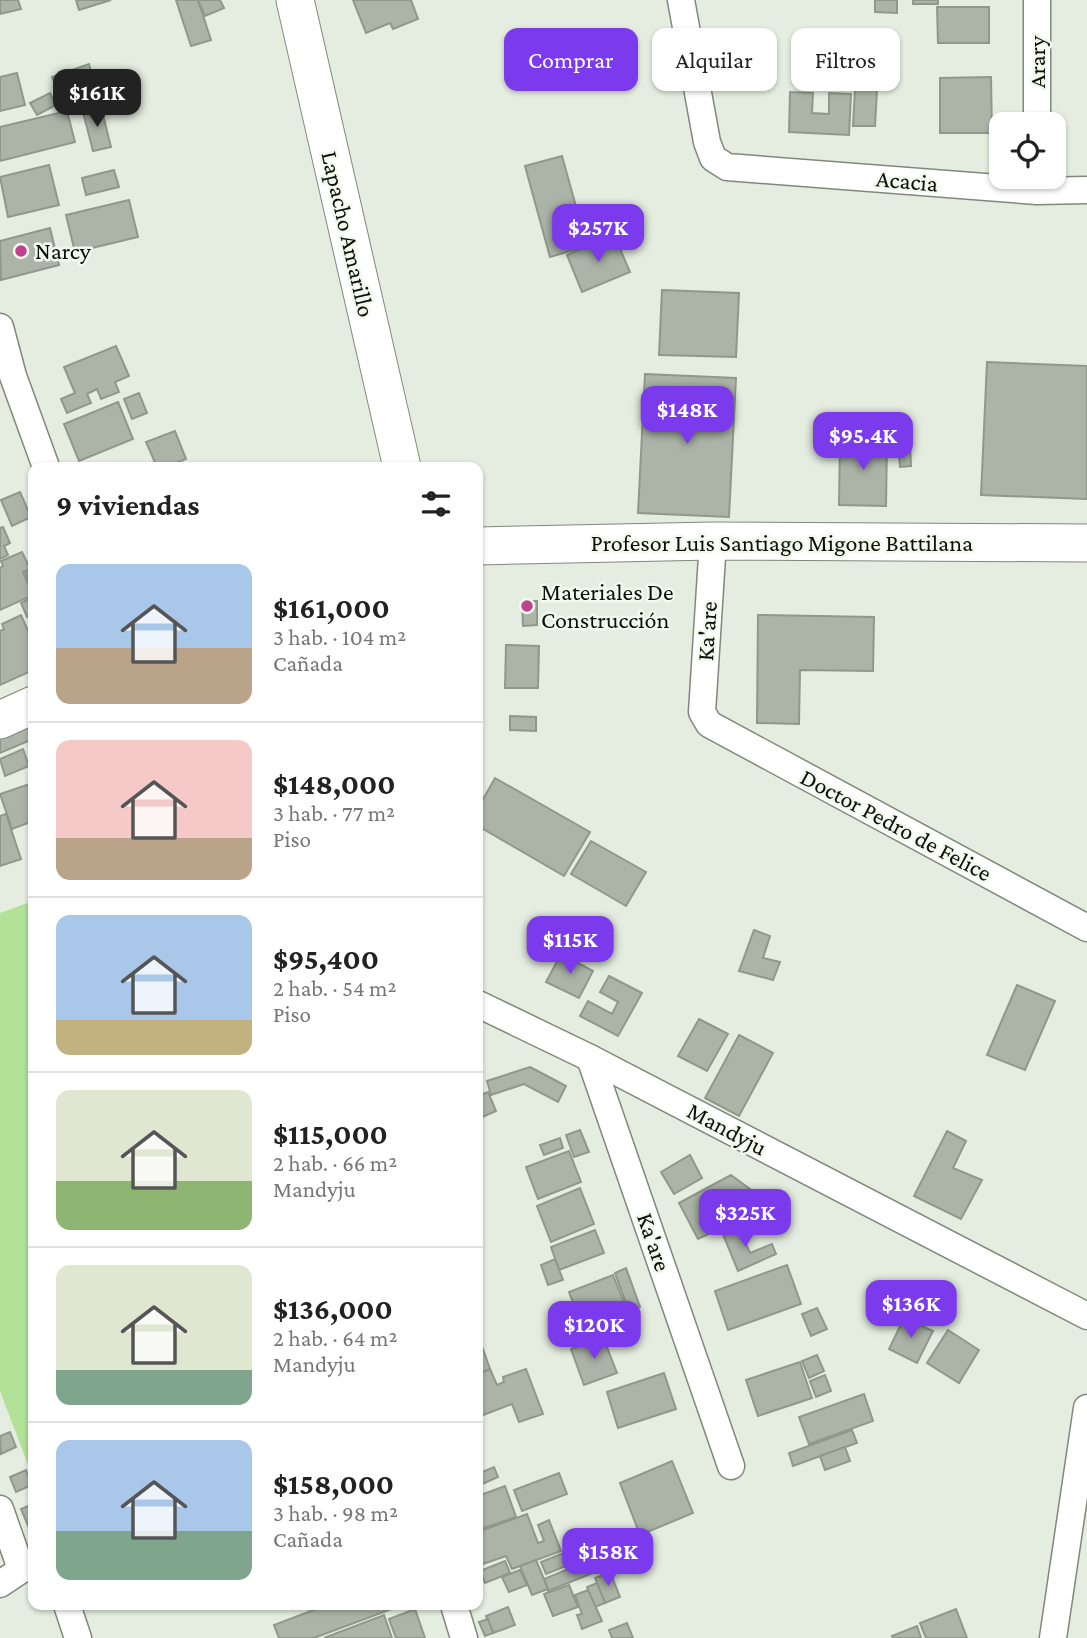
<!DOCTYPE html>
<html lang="es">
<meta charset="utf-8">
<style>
body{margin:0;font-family:"Crimson Pro",serif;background:#f2f2f2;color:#222;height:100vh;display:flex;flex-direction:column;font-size:26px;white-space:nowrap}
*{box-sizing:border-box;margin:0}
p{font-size:23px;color:#767676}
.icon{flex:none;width:38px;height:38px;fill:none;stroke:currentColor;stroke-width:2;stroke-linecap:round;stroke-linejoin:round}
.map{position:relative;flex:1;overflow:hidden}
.side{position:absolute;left:28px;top:462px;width:455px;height:1148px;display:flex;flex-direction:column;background:#fff;border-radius:14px;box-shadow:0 2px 5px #0004}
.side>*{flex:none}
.banner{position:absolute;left:504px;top:28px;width:478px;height:63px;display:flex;gap:14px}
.fabs{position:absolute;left:989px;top:112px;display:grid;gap:14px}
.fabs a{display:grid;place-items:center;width:77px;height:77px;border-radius:14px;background:#fff;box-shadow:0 2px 5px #0004;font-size:35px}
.price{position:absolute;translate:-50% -60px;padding:0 16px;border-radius:14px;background:#7c3aed;color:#fff;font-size:23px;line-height:46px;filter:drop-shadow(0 2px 4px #0008)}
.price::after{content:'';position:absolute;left:50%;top:42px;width:21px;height:16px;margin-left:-10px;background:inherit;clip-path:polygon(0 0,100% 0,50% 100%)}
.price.on{background:#222;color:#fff}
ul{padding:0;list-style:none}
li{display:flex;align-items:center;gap:21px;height:175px;padding:0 28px}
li+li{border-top:2px solid #e0e0e0}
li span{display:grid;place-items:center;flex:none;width:196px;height:140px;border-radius:14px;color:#555}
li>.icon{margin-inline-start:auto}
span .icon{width:84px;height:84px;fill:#fffc;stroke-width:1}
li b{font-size:30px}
h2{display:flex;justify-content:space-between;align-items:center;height:84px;padding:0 28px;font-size:30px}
.pill{padding:0 24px;border-radius:14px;background:#fff;box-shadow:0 2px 5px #0004;font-size:24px;line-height:63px}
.pill.on{background:#7c3aed;color:#fff}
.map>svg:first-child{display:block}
.grass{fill:#b1e298}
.building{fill:#abb4a7;stroke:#8f988b;stroke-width:2}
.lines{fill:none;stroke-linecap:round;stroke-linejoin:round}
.street-casing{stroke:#80887b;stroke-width:29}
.secondary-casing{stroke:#80887b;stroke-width:39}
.street{stroke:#fff;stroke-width:26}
.secondary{stroke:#fff;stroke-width:37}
.poi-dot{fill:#bf4291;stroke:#f1faec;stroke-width:2.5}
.labels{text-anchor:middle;stroke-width:5;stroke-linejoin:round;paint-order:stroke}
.street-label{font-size:24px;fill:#0c0f0a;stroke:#f1faec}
.poi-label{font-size:24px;fill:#0c0f0a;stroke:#f1faec;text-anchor:start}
</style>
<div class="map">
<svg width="1087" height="1638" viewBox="0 0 1087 1638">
<rect width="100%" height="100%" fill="#e4eddf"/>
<polygon class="grass" points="33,901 33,1478 0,1391 0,913"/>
<g class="building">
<polygon points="0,0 18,0 21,9 0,14"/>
<polygon points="76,0 111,0 79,10"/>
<polygon points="176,0 198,0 211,40 191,46"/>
<polygon points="198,0 220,0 224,8 205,16"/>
<polygon points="353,0 411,0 418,19 393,29 390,23 366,33"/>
<polygon points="875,0 897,0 897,13 875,12"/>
<rect x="913" y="0" width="25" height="4"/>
<polygon points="937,7 989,7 989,43 938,43"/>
<rect x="799" y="42" width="54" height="22"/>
<polygon points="89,64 99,102 81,107 75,87 59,94 52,77"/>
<polygon points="17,73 25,105 0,111 0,77"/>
<polygon points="991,77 992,133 940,133 940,78"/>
<polygon points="855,89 877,90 875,126 853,126"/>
<polygon points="790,92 813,93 812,113 829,114 829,93 851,94 849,135 789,132"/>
<polygon points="50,93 56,105 37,115 30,103"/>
<polygon points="101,107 111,147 93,151 83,112"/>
<polygon points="67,111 75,142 0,161 0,127"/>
<polygon points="562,156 587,246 550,257 525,166"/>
<polygon points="49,165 59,205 8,217 0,177"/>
<polygon points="114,170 119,187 86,195 82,178"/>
<polygon points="129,200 138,237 75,252 66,215"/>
<polygon points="50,228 59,265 1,280 0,241"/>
<polygon points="614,235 630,272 582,292 567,255"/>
<polygon points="662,290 739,293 736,357 659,355"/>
<polygon points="116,346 129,376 115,382 119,392 101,399 97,389 87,394 91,403 67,413 61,399 75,393 64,367"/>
<polygon points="987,362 1087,366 1087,499 981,495"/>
<polygon points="645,374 736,378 729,517 638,513"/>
<polygon points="139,393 147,413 132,419 124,399"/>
<polygon points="118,402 133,439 79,461 64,424"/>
<polygon points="175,431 186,459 166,467 157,467 146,442"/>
<polygon points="840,439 887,440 886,506 839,505"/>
<polygon points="910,443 911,466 900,467 898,444"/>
<polygon points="20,492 31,517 12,526 1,500"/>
<polygon points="3,527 10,543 4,546 8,555 0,559 0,528"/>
<polygon points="22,552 30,569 23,572 33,595 0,610 0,568 3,566 1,561"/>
<polygon points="33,568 33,590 25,572"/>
<polygon points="33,597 33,614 27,617 21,603"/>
<polygon points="522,601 537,601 537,625 523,626"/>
<polygon points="21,615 33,642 33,670 0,685 0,631 4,629 2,624"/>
<polygon points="758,615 874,617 873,671 800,670 799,724 757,723"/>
<polygon points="506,645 539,646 538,688 505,688"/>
<polygon points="510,716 536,717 536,731 510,730"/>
<polygon points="33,721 33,739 0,753 0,735"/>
<polygon points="23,749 29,766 5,776 0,759"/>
<polygon points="495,778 590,832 564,876 478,826 478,808"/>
<polygon points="33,783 33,821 12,829 0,794"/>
<polygon points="6,814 21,859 0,866 0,816"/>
<polygon points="591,841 646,872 626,906 571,874"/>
<polygon points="754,930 770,936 763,958 780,962 773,980 739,971"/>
<polygon points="561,954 593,971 579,998 546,982"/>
<polygon points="609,976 642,993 618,1036 580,1016 588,1001 612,1014 618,1002 600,992"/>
<polygon points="1017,985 1055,1001 1025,1070 987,1055"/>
<polygon points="699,1019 728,1034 707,1071 678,1056"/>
<polygon points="739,1035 773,1053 739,1116 705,1098"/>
<polygon points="530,1067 566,1086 558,1102 524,1084 491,1095 487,1081"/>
<polygon points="488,1092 496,1111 478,1119 478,1096"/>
<polygon points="580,1130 589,1152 574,1157 566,1135"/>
<polygon points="947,1131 966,1141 953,1168 982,1180 961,1219 914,1196"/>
<polygon points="560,1138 563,1148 544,1155 540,1145"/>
<polygon points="569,1151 581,1182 538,1199 526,1167"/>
<polygon points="690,1155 702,1178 674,1194 661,1172"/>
<polygon points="731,1175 780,1211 760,1224 747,1216 698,1239 679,1203"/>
<polygon points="580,1188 594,1224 551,1242 537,1206"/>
<polygon points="738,1225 750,1253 772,1244 776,1254 738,1271 722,1232"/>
<polygon points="595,1230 604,1253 559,1270 551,1247"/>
<polygon points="555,1259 563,1280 548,1285 541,1265"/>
<polygon points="787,1265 801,1304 728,1330 715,1291"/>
<polygon points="626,1268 640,1307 629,1311 615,1273"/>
<polygon points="613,1275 629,1315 585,1333 569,1292"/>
<polygon points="817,1308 827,1329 811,1336 802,1314"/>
<polygon points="904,1318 933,1331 917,1363 889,1349"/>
<polygon points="948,1330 979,1350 959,1383 927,1363"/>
<polygon points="478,1335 490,1369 478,1374"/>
<polygon points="603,1337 617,1373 584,1385 571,1349"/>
<polygon points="817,1355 824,1371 809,1378 802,1361"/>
<polygon points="800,1362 812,1398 758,1416 746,1380"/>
<polygon points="490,1369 497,1385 504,1382 503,1377 526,1369 543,1414 519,1422 512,1404 478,1417 478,1374"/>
<polygon points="664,1373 676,1409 618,1428 607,1392"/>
<polygon points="825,1375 831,1391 816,1397 810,1381"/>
<polygon points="864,1394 873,1421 809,1444 799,1417"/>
<polygon points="852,1430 857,1443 793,1466 789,1453"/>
<polygon points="10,1432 16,1447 1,1454 0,1436"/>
<polygon points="845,1447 850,1461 825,1470 820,1456"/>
<polygon points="672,1461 693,1513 640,1535 620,1483"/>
<polygon points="494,1467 498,1477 478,1486 478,1474"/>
<polygon points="26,1470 32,1485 16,1492 10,1477"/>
<polygon points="559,1473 567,1494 522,1511 514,1490"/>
<polygon points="505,1486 516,1517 478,1530 478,1496"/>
<polygon points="33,1504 33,1526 29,1528 21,1509"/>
<polygon points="527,1514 538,1543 544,1541 538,1525 549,1520 561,1551 512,1569 506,1556 483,1564 478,1551 478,1532"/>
<polygon points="586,1544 591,1556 546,1574 541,1562"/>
<polygon points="593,1559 598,1571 548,1591 544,1579"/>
<polygon points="536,1560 548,1589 532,1595 520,1566"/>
<polygon points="505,1561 510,1573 485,1583 480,1571"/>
<polygon points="520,1570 527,1585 509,1592 502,1577"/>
<polygon points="610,1572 620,1597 605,1603 595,1578"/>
<polygon points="597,1583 605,1603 595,1607 587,1587"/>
<polygon points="569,1585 578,1607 553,1616 544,1594"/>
<polygon points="588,1590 602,1621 582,1629 577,1615 582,1614 575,1595"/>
<polygon points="318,1605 396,1605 397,1607 314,1638 279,1638 274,1625 319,1608"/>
<polygon points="508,1607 515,1625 493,1633 486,1616"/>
<polygon points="415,1609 425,1638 396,1638 389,1619"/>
<polygon points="956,1609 967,1638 926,1638 920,1623"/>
<polygon points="384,1615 392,1638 324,1638"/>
<polygon points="488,1619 493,1633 485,1636 479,1622"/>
<polygon points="627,1623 633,1638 612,1638 609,1630"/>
<polygon points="917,1626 921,1638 893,1638 892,1636"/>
</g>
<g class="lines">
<defs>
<g id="street">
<polyline points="681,0 707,142 713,158 727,167 1037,191 1087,190"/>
<polyline points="1037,124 1037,0"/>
<polyline points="0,327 13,376 46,467"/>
<polyline points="713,541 702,712 709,724 1087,928"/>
<polyline points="478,1004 590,1058 1087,1316"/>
<polyline points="590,1058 731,1466"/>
<polyline points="0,1509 21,1569"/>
<polyline points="0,1584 33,1562"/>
<polyline points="67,1605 78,1638"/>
<polyline points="454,1605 464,1638"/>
<polyline points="1053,1638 1087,1408"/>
</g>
<g id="secondary">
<polyline points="295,0 402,467"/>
<polyline points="478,546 713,541 1087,543"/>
<polyline points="0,720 33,705"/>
</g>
</defs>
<use href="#street" class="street-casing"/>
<use href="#secondary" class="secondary-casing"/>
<use href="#street" class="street"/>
<use href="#secondary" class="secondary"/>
</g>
<g class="poi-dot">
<circle cx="21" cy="251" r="7"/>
<circle cx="527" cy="606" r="7"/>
</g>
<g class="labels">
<g class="street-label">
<text transform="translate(1037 62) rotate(-90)" y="8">Arary</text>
<text transform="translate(907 181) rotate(5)" y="8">Acacia</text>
<text transform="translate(348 234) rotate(77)" y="8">Lapacho Amarillo</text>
<text x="782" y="551">Profesor Luis Santiago Migone Battilana</text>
<text transform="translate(707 631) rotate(-86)" y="8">Ka'are</text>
<text transform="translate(896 825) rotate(28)" y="8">Doctor Pedro de Felice</text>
<text transform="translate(727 1129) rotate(28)" y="8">Mandyju</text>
<text transform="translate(654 1242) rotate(71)" y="8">Ka'are</text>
</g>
<g class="poi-label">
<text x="35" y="259">Narcy</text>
<text x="541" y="600">Materiales De<tspan x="541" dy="28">Construcción</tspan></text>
</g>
</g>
</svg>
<div class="fabs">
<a><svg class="icon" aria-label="locate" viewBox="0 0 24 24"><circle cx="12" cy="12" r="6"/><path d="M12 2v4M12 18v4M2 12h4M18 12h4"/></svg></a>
</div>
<b class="price on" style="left:97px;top:129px">$161K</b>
<b class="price" style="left:598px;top:264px">$257K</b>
<b class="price" style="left:687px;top:446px">$148K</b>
<b class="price" style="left:863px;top:472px">$95.4K</b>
<b class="price" style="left:570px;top:976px">$115K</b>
<b class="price" style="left:745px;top:1249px">$325K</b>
<b class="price" style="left:911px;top:1340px">$136K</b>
<b class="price" style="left:594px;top:1361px">$120K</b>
<b class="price" style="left:608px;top:1588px">$158K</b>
<div class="banner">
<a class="pill on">Comprar</a>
<a class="pill">Alquilar</a>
<a class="pill">Filtros</a>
</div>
<section class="side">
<h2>9 viviendas<svg class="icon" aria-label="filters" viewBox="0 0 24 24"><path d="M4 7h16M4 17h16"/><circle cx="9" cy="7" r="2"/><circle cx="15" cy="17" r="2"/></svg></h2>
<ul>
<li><span style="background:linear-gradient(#a9c7e8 60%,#b9a48a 0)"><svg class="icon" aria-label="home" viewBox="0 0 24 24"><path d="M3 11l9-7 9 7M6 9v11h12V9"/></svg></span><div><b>$161,000</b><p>3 hab. · 104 m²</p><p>Cañada</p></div></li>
<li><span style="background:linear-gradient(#f6c9c9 70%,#b9a48a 0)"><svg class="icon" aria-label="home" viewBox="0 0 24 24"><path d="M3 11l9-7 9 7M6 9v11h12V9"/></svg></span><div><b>$148,000</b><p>3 hab. · 77 m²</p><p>Piso</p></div></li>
<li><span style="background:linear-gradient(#a9c7e8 75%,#c2b280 0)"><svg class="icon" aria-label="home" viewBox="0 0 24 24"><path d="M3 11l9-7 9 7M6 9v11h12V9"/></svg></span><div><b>$95,400</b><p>2 hab. · 54 m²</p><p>Piso</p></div></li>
<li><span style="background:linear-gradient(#dfe7d0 65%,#8fb573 0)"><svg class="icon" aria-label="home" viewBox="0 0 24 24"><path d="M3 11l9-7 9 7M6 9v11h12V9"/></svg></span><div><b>$115,000</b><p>2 hab. · 66 m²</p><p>Mandyju</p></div></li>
<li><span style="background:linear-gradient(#dfe7d0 75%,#7fa58c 0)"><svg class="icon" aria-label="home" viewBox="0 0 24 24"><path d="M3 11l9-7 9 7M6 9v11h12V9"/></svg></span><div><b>$136,000</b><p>2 hab. · 64 m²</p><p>Mandyju</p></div></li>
<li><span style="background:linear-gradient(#a9c7e8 65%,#7fa58c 0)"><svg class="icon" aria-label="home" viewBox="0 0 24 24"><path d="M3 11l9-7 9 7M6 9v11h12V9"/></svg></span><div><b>$158,000</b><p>3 hab. · 98 m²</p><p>Cañada</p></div></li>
</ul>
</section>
</div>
